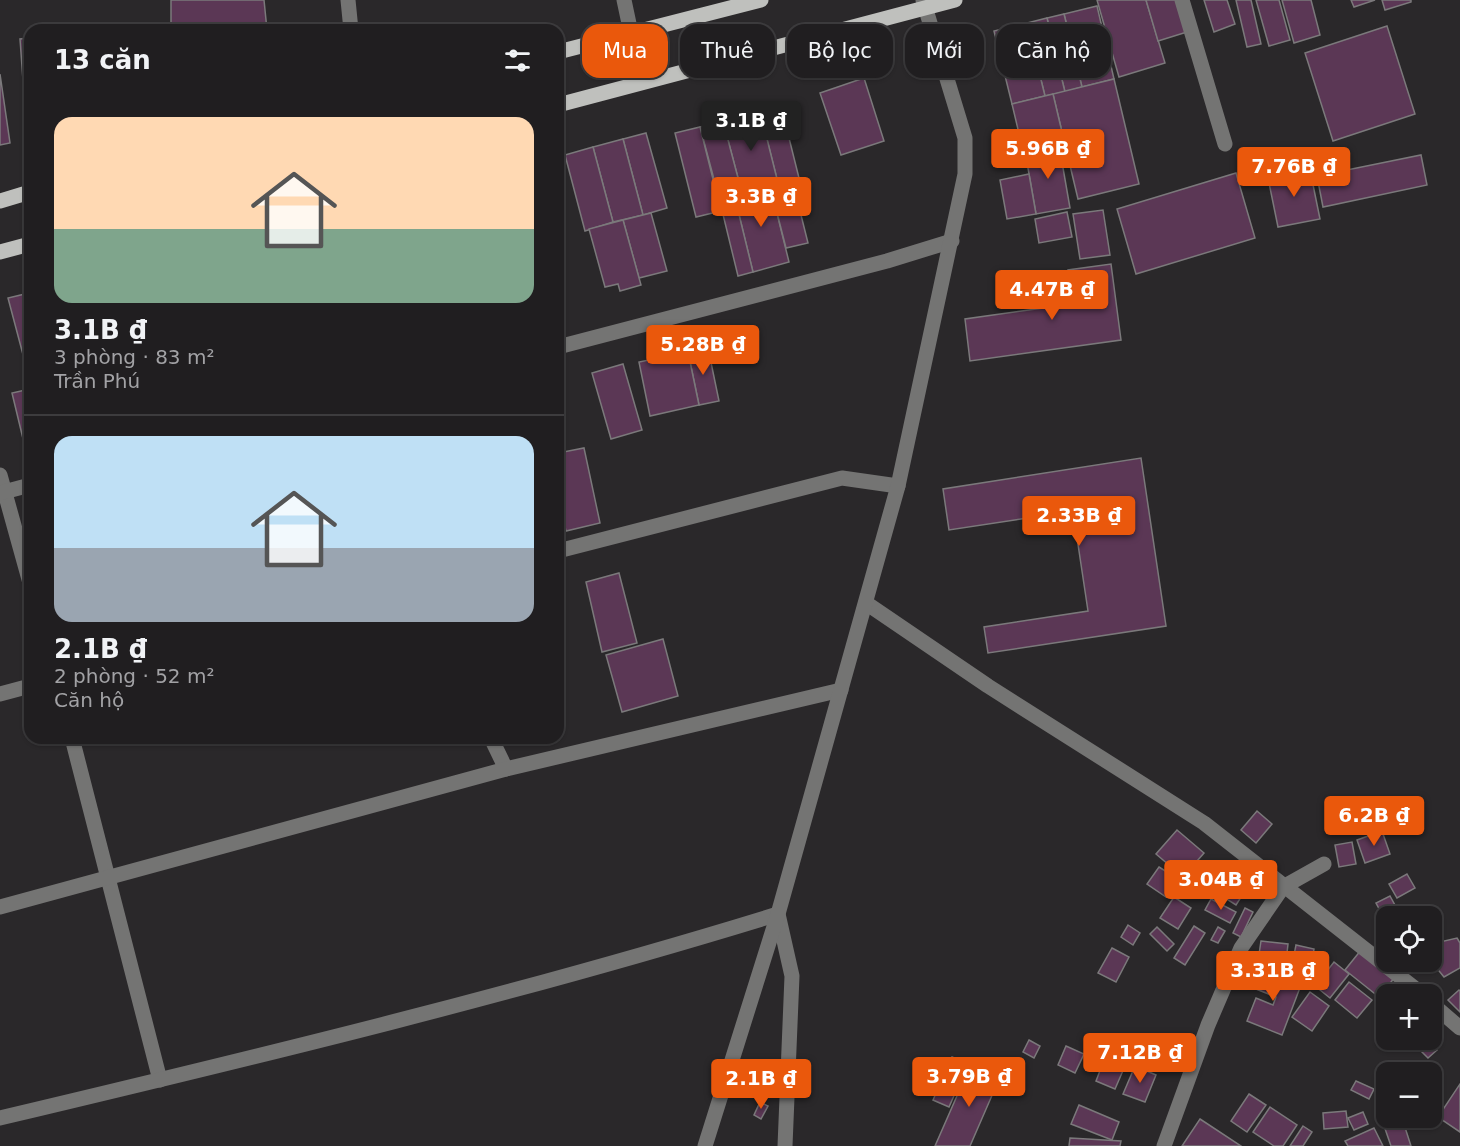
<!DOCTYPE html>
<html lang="vi">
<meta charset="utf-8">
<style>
body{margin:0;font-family:"DejaVu Sans",sans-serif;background:#282729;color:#f1f3f6;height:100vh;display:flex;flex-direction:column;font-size:22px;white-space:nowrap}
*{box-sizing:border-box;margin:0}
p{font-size:20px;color:#a2a2a5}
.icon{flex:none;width:33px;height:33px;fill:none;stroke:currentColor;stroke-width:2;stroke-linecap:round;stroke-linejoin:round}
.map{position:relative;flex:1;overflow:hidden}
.panel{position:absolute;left:24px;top:24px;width:540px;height:720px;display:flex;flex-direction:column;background:#201e20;border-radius:18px;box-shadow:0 2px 4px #0004,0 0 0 2px #3d3c3e}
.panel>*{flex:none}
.hud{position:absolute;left:582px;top:24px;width:570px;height:54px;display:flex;gap:12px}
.controls{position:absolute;left:1376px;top:906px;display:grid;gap:12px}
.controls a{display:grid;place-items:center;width:66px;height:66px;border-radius:12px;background:#201e20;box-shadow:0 2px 4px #0004,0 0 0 2px #3d3c3e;font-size:30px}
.price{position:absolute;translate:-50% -51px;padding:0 14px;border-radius:6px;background:#ea580c;color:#fff;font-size:20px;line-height:39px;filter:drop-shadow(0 2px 3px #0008)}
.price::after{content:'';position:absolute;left:50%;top:36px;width:18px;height:14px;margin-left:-9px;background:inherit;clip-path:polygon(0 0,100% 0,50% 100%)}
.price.selected{background:#222;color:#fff}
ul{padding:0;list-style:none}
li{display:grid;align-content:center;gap:12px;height:318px;padding:0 30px}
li+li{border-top:2px solid #3d3c3e}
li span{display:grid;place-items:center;height:186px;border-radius:18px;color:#555}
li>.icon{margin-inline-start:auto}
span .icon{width:108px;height:108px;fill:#fffc;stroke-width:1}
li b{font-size:26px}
h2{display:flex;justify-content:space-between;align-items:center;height:72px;padding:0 30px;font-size:26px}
.chip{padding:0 21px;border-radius:18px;background:#201e20;box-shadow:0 2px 4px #0004,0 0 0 2px #3d3c3e;font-size:21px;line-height:54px}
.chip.selected{background:#ea580c;color:#fff}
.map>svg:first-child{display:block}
.building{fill:#5b3755;stroke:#7b797b;stroke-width:1.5}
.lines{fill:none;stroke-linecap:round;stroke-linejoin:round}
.minor{stroke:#747473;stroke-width:15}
.major{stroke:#bfc0bd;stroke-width:15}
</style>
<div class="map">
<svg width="1460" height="1146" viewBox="0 0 1460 1146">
<rect width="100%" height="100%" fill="#2a282a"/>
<g class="building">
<polygon points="171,0 264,0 267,30 171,30"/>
<polygon points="1097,0 1146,0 1165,63 1119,77"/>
<polygon points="1146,0 1178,0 1187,32 1158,41"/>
<polygon points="1204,0 1227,0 1235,24 1214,32"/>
<polygon points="1236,0 1251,0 1261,44 1247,47"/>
<polygon points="1256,0 1279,0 1290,40 1269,46"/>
<polygon points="1282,0 1311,0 1320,35 1294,43"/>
<polygon points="1351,0 1375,0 1354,7"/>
<polygon points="1382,0 1411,0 1411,2 1385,10"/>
<polygon points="1097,6 1114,79 1082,87 1064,14"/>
<polygon points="1064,14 1082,87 1065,92 1047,18"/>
<polygon points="1047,18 1065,92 1045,96 1027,23"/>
<polygon points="1027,23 1045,96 1012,104 994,31"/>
<polygon points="1387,26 1415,114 1333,141 1305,53"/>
<polygon points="30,38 30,93 24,94 20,39"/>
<polygon points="0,74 10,143 0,145"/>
<polygon points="864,78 884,141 841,155 820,93"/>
<polygon points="1114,79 1139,184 1078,199 1053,94"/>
<polygon points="1053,94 1062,132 1021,142 1012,104"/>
<polygon points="781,106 799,178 778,183 760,111"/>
<polygon points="760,111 778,183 742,193 723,121"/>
<polygon points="723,121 742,193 719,198 700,127"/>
<polygon points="700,127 721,211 696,217 675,133"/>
<polygon points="646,133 667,208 643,215 623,139"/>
<polygon points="623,139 643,215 613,222 593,147"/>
<polygon points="1059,145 1070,208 1036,214 1025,151"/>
<polygon points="593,147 613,222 585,231 565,155"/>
<polygon points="1421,155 1427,185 1323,207 1317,176"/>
<polygon points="1310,170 1320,219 1278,227 1268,178"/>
<polygon points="1236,173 1255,238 1136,274 1117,209"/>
<polygon points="1029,174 1036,214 1007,219 1000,180"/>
<polygon points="770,185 789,262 753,272 734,194"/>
<polygon points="734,194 753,272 738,276 719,198"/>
<polygon points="796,195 808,243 786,248 774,201"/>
<polygon points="1103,210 1110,255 1080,259 1073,214"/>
<polygon points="1067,212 1072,237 1039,243 1035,219"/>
<polygon points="651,213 667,271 639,278 623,220"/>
<polygon points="623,220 641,285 620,291 618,284 605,287 589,229"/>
<polygon points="1111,264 1121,340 970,361 965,319 1072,304 1068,270"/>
<polygon points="25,294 30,311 30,381 8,298"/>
<polygon points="708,348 719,401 699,405 688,352"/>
<polygon points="688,352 699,405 650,416 639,362"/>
<polygon points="623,364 642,430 611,439 592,373"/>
<polygon points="30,389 30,446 25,447 12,393"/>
<polygon points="584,448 600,523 566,531 558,498 558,453"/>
<polygon points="1141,458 1166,626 988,653 984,627 1088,611 1073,511 949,530 943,489"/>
<polygon points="619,573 637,643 602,652 586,582"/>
<polygon points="663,639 678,696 622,712 606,655"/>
<polygon points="1257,811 1272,824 1256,843 1241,830"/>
<polygon points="1177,830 1204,853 1183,877 1156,854"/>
<polygon points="1382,831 1390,854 1365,863 1357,840"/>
<polygon points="1352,842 1356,864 1339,867 1335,845"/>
<polygon points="1159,867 1178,879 1166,897 1147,884"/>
<polygon points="1407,874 1415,888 1397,898 1389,884"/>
<polygon points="1223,877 1245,891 1236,905 1214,891"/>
<polygon points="1256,877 1265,881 1259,894 1250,889"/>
<polygon points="1390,896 1396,907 1382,914 1376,903"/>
<polygon points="1174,897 1191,908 1178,929 1160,918"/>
<polygon points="1211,899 1236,912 1230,923 1205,910"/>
<polygon points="1245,908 1253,912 1241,937 1233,933"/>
<polygon points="1128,925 1140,933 1133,945 1121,937"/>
<polygon points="1194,926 1205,933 1185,965 1174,958"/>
<polygon points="1157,927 1174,944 1167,951 1150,934"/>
<polygon points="1218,927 1225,931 1218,943 1211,940"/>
<polygon points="1457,938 1460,943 1460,968 1444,977 1431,961 1431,944"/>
<polygon points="1261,941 1288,944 1285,971 1257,968"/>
<polygon points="1296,945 1314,949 1309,978 1290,975"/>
<polygon points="1112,948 1129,957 1116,982 1098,973"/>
<polygon points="1361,950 1395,977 1379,997 1345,970"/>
<polygon points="1334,962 1349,974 1330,998 1315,986"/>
<polygon points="1258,969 1301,985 1282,1035 1247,1021 1256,998 1273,1005 1276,997 1251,987"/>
<polygon points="1349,982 1372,1000 1357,1018 1335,1000"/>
<polygon points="1459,990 1460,991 1460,1012 1448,1000"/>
<polygon points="1310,992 1329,1006 1312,1031 1292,1017"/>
<polygon points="1386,1011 1386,1023 1380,1018"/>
<polygon points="1029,1040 1040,1046 1034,1058 1023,1052"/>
<polygon points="1414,1040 1427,1040 1437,1050 1428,1058 1412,1042"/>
<polygon points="1066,1046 1084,1054 1075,1073 1058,1065"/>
<polygon points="1108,1050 1128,1059 1115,1089 1096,1081"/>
<polygon points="1141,1052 1153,1056 1149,1066 1137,1062"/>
<polygon points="952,1057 968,1064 949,1107 933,1100"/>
<polygon points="971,1064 1000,1077 970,1146 935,1146"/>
<polygon points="1135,1066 1156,1075 1145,1102 1123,1094"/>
<polygon points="1408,1067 1420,1068 1420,1072 1408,1072"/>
<polygon points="1356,1081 1374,1089 1369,1099 1351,1090"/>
<polygon points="1460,1084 1460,1132 1438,1117"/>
<polygon points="1249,1094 1266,1105 1247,1132 1231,1121"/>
<polygon points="760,1102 768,1106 761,1119 754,1115"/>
<polygon points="1079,1105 1119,1122 1112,1140 1071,1124"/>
<polygon points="1270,1107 1297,1125 1283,1146 1274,1146 1253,1132"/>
<polygon points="1346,1111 1348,1127 1324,1129 1323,1113"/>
<polygon points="1363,1112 1368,1124 1354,1130 1348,1118"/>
<polygon points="1389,1118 1402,1118 1411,1146 1391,1146 1382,1120"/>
<polygon points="1200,1119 1241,1146 1182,1146"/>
<polygon points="1303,1126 1312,1132 1303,1146 1290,1146"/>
<polygon points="1374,1128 1383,1146 1348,1146 1345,1141"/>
<polygon points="1070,1138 1121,1141 1120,1146 1069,1146"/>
</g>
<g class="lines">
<g class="minor">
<polyline points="348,0 351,30"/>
<polyline points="624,0 631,33"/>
<polyline points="1182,0 1225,144"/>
<polyline points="558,347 887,261 952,241"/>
<polyline points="0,475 30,583"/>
<polyline points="0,493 30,485"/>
<polyline points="558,551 842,478 898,486"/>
<polyline points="866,603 988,686 1204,823 1422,994"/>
<polyline points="0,694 30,686"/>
<polyline points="72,738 160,1080"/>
<polyline points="491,738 506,769"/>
<polyline points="0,907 506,769 841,690"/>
<polyline points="1431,1003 1460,1028"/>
<path d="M0,1118C261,1056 522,993 778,914L792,976L785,1146"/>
<polyline points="705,1146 778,914 898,486 965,174 965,138 923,0"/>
<polyline points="1164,1146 1208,1025 1241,948 1283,887 1324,864"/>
</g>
<g class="major">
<polyline points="558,52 761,0"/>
<polyline points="558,105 955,0"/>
<polyline points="0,201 30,192"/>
<polyline points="0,252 30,244"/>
</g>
</g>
</svg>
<div class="controls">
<a><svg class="icon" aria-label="locate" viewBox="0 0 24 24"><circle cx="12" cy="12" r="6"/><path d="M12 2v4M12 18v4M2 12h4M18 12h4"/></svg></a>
<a>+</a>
<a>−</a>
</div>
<b class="price selected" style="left:751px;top:152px">3.1B ₫</b>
<b class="price" style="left:1048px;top:180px">5.96B ₫</b>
<b class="price" style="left:1294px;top:198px">7.76B ₫</b>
<b class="price" style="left:761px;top:228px">3.3B ₫</b>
<b class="price" style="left:1052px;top:321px">4.47B ₫</b>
<b class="price" style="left:703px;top:376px">5.28B ₫</b>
<b class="price" style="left:1079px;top:547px">2.33B ₫</b>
<b class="price" style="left:1374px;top:847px">6.2B ₫</b>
<b class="price" style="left:1221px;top:911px">3.04B ₫</b>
<b class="price" style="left:1273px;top:1002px">3.31B ₫</b>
<b class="price" style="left:1140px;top:1084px">7.12B ₫</b>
<b class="price" style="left:969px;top:1108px">3.79B ₫</b>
<b class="price" style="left:761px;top:1110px">2.1B ₫</b>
<div class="hud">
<a class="chip selected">Mua</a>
<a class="chip">Thuê</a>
<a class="chip">Bộ lọc</a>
<a class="chip">Mới</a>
<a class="chip">Căn hộ</a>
</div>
<section class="panel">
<h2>13 căn<svg class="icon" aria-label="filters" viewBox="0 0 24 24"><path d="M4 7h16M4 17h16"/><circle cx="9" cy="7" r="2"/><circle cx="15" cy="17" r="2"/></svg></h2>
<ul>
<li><span style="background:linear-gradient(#ffd9b3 60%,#7fa58c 0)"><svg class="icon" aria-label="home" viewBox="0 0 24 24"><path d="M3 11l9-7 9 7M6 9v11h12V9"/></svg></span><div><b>3.1B ₫</b><p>3 phòng · 83 m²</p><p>Trần Phú</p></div></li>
<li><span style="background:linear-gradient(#bfe0f5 60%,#9aa5b1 0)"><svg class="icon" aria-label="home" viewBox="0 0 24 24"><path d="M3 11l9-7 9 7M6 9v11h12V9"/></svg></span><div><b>2.1B ₫</b><p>2 phòng · 52 m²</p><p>Căn hộ</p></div></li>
</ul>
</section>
</div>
